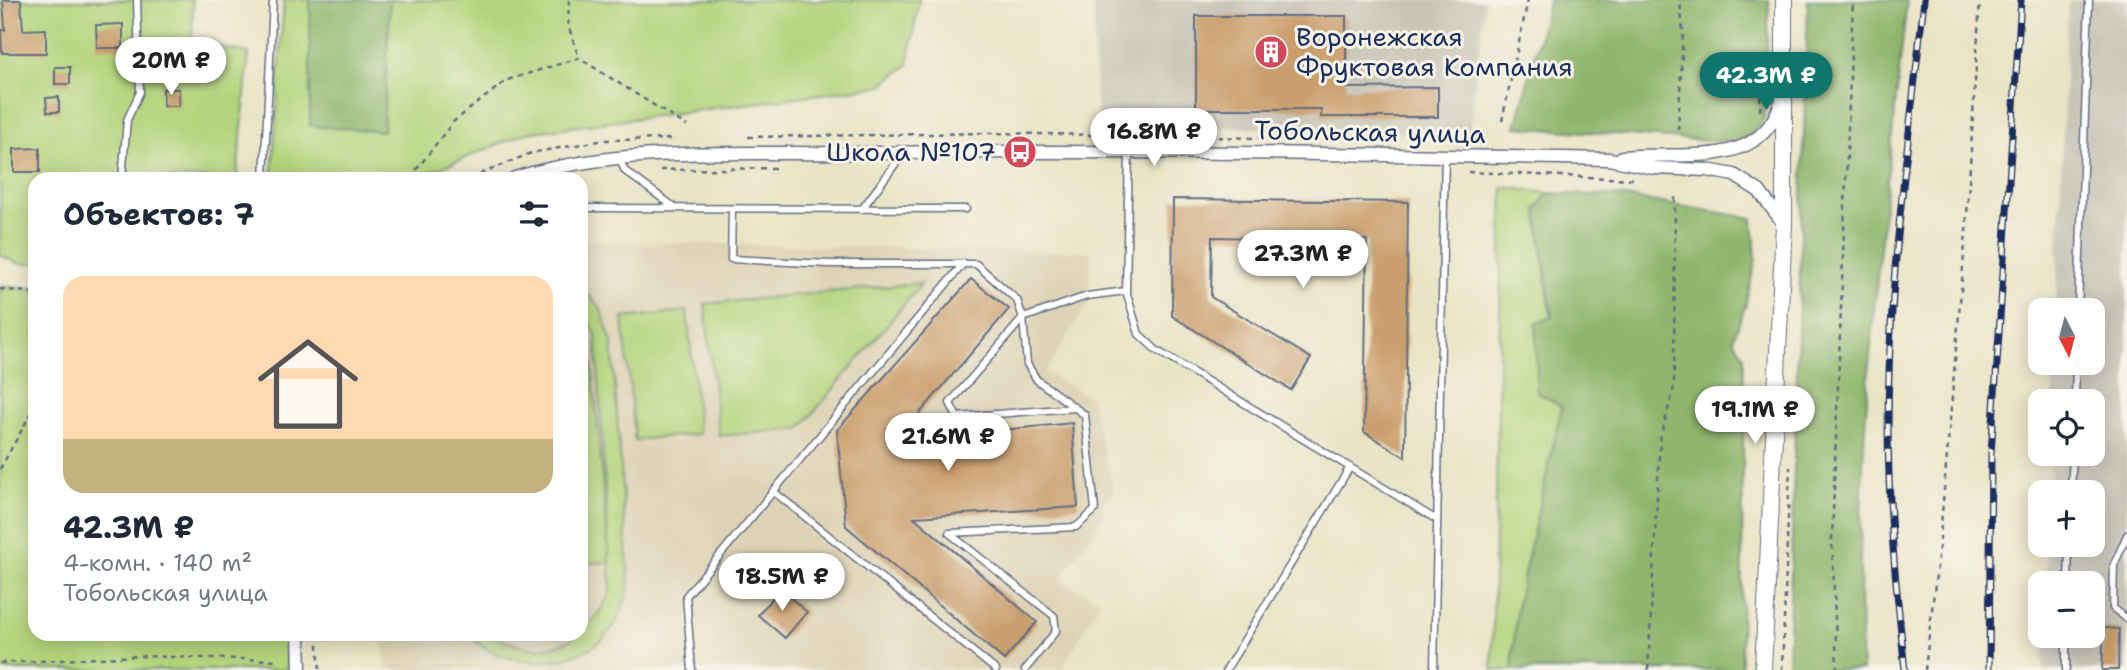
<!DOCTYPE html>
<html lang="ru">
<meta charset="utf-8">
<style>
body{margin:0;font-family:"Shantell Sans",sans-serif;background:#f6f6f7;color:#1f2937;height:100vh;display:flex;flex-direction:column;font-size:26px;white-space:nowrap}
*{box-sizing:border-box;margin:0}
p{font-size:23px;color:#747a83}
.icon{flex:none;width:38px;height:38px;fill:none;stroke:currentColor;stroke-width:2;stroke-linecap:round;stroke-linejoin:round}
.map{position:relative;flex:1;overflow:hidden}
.details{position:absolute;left:28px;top:172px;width:560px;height:469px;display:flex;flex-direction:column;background:#fff;border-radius:21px;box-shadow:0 4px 18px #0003}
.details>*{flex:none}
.needle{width:46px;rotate:174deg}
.buttons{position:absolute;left:2028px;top:298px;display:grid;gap:14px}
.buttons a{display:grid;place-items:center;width:77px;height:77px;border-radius:14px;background:#fff;box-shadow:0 4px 18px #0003;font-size:35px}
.price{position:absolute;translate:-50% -60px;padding:0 16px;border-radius:24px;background:#fff;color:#222;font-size:23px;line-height:46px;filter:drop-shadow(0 2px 4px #0008)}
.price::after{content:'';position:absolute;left:50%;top:42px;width:21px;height:16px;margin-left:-10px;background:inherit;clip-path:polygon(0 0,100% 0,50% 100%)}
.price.selected{background:#0f766e;color:#fff}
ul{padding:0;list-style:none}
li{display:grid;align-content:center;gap:14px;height:371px;padding:0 35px}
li+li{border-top:2px solid #e0e1e3}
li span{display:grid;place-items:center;height:217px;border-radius:21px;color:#555}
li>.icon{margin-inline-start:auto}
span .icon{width:126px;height:126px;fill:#fffc;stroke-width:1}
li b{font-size:30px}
h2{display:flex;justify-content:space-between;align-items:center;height:84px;padding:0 35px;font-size:30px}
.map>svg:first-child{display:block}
.built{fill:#ded3b6}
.industrial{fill:#c8c4b8}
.green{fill:#b3d47c;stroke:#67826d;stroke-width:2}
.forest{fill:#8eb66c;stroke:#547265;stroke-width:2}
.building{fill:#ca9e6d}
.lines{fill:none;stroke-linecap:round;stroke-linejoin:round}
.service-casing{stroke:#636e82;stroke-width:9}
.minor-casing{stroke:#636e82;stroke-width:15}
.tertiary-casing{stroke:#636e82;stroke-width:18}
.path{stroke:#636e82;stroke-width:2.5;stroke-dasharray:5 5;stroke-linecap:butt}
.service{stroke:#fff;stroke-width:6}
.minor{stroke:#fff;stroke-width:12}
.tertiary{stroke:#fff;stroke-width:16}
.rail-casing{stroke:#1b2f5e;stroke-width:7}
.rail{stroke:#f7f3e8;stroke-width:4.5;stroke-dasharray:13;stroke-linecap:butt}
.labels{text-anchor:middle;stroke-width:6;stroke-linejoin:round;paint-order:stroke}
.poi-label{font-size:26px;fill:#1b2f5e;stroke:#f7f3e8;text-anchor:start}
.street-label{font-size:26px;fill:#1b2f5e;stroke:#f7f3e8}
</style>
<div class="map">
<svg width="2127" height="670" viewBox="0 0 2127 670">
<rect width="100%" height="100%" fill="#f7f3e8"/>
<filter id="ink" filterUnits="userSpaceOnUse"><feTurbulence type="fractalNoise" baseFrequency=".0143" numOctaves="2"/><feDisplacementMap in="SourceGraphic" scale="14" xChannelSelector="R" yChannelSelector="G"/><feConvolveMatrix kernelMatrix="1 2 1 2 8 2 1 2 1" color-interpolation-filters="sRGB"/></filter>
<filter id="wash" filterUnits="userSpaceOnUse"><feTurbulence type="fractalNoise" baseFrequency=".00686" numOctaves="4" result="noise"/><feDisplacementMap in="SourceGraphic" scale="28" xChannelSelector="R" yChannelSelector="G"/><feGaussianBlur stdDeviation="1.57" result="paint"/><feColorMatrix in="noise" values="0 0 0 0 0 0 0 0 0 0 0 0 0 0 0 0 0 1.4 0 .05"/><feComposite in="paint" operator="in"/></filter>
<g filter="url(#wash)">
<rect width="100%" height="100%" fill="#eae4c6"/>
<polygon class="built" points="581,241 1091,252 1089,302 1045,373 1090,397 1114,492 1103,504 1104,516 1059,580 1101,600 1061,670 386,670 382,634 581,634"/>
<g class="industrial">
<polygon points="1093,0 1485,0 1469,135 1097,123"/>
<polygon points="2068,0 2127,0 2127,670 2043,670 2044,635 2093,635 2093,583 2046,583 2048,544 2093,544 2093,492 2050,492 2051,453 2093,453 2093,401 2053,401 2054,362 2093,362 2093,310 2056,310"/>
</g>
<g class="green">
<polygon points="0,0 193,0 192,42 249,53 237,178 35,178 35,264 18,263 0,255"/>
<polygon points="284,0 310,0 310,125 383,131 390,0 919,0 908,65 880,86 526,133 416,178 272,178"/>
<polygon points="1503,187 1548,193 1537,209 1562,407 1517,605 1512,670 1492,670"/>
<polygon points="922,283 800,429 719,436 705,304"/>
<polygon points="0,287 35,288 35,634 286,634 286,670 0,670"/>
<path d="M581,288L600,307L612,343L629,586C624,607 618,623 603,639C568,670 499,669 468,634C497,633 500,642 525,647C565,655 598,624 611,589L596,335L581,308Z"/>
<polygon points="687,311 699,434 635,440 623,318"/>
<polygon points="591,348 609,562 581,564 581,349"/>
</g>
<g class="forest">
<polygon points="310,0 390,0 383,131 310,126"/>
<polygon points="1549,0 1769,0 1764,119 1750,137 1739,143 1516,127"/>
<path d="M1808,0H1907C1883,223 1852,445 1862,670H1788Z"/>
<polygon points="1548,193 1619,196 1753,218 1756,258 1745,307 1733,339 1744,356 1741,670 1512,670 1517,605 1562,407 1537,392 1536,323 1552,317 1537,209"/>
</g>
<g id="blocks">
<g class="building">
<polygon points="3,0 21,0 23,30 46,29 46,53 2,53 1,30 5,30"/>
<polygon points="1196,16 1346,16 1346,88 1438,87 1438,117 1321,117 1321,109 1196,109"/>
<polygon points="123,24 123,48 97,48 96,25"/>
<rect x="55" y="67" width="15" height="17"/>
<rect x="163" y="89" width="16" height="17"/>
<polygon points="59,97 59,112 47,112 46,98"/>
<polygon points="40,148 40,172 14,172 14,149"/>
<polygon points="1173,199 1408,202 1405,457 1364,432 1367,240 1212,237 1211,297 1311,358 1291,390 1172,316"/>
<polygon points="971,279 1009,309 896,441 1072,423 1078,507 914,517 1037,622 1004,660 846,526 837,430"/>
<polygon points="780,589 807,612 785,638 758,615"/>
<polygon points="2104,628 2119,629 2118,670 2102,670"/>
</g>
</g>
</g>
<g filter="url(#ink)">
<use href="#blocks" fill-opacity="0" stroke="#636e82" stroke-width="2"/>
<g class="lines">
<defs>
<g id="service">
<polyline points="1129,151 1126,291 1139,334 1156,350 1437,520"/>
<polyline points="619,158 625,171 674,207"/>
<polyline points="122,178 127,120 140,92 137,0"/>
<polyline points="264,178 273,0"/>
<polyline points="581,208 966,209"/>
<polyline points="732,209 731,259 829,264 976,264 1017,300 1023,318 1027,364 1037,380 1085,415 1095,510 1076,527 949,533 1054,616 1056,631 1025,670"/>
<polyline points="862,209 902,155"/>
<polyline points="2078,310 2089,0"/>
<polyline points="2075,401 2076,362"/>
<polyline points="1074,408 957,417 950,403 1023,318 1087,296 1126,291"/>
<polyline points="773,491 996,670"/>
<polyline points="2071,492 2073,453"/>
<polyline points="2127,535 2114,565 2113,608 2127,619"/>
<polyline points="2068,583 2069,544"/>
<polyline points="692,670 686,596 964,263"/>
<polyline points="1226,670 1350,467"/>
<polyline points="1434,670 1445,155"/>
<polyline points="2066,670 2066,635"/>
</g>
<g id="minor">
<path d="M1622,157C1678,150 1760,173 1781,102"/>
<path d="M515,178C626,144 754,155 871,153C1117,150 1363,154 1609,159L1654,168L1707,170L1734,175L1759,191L1784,224"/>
<polyline points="299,634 300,670"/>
</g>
<polyline id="tertiary" points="1763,670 1784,224 1784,0"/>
</defs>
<use href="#service" class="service-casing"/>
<use href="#minor" class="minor-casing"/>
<use href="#tertiary" class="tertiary-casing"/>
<g class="path">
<polyline points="569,0 568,25 579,58"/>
<polyline points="1760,111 1761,59"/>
<polyline points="1502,121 1528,0"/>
<polyline points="1678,130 1683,33 1680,0"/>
<polyline points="748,137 990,133 1259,138"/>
<polyline points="660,170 776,168"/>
<polyline points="1468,172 1633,179"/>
<polyline points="410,178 453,122 507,80 579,58 687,126"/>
<polyline points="471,178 531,153 605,140 675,139"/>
<polyline points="0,289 35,293"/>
<polyline points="0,469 35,406"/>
<polyline points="317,634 320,670"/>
<polyline points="0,663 140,656 275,660"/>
<polyline points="1648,670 1660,440 1674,387 1675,194"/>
<polyline points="1782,670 1790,467"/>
<polyline points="1837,670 1832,539 1853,0"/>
<polyline points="1925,670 1939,549 1966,232 1980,0"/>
</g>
<use href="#service" class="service"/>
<use href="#minor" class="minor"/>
<use href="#tertiary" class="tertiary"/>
<defs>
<g id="rail">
<path d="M1905,670C1898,605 1891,540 1889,475C1883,316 1907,157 1924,0"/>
<polyline points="1989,670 1991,454 2021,0"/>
</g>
</defs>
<use href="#rail" class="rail-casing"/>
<use href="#rail" class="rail"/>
</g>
</g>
<defs>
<symbol id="building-disc" viewBox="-11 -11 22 22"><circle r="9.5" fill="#d1495b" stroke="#f7f3e8"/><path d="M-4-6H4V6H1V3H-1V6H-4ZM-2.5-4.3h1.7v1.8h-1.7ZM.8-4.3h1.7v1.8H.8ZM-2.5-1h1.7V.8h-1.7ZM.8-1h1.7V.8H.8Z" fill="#fff"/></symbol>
<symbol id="bus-disc" viewBox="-11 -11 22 22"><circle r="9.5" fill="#d1495b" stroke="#f7f3e8"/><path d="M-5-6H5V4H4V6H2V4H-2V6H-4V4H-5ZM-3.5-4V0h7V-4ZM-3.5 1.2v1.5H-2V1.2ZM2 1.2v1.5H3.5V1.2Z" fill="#fff"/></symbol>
</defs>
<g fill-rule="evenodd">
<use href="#building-disc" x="1252" y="33" width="38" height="38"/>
<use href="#bus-disc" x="1001" y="133" width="38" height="38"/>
</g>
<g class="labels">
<g class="poi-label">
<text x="1296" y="46">Воронежская<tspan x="1296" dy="30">Фруктовая Компания</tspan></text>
<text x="996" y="161" text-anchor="end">Школа №107</text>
</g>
<g class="street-label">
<text transform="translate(1370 132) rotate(1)" y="9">Тобольская улица</text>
</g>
</g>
</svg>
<div class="buttons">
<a><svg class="needle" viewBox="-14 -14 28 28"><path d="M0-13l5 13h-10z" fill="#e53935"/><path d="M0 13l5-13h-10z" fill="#747a83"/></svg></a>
<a><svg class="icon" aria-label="locate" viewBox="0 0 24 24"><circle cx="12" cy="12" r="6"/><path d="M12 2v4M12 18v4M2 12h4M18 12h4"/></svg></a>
<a>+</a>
<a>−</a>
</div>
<b class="price" style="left:171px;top:97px">20M ₽</b>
<b class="price selected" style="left:1766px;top:112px">42.3M ₽</b>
<b class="price" style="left:1154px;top:168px">16.8M ₽</b>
<b class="price" style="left:1303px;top:290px">27.3M ₽</b>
<b class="price" style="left:1755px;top:446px">19.1M ₽</b>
<b class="price" style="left:948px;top:473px">21.6M ₽</b>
<b class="price" style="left:782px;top:613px">18.5M ₽</b>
<section class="details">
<h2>Объектов: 7<svg class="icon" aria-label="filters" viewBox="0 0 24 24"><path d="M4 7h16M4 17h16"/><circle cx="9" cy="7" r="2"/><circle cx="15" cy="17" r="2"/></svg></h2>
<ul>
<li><span style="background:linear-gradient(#ffd9b3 75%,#c2b280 0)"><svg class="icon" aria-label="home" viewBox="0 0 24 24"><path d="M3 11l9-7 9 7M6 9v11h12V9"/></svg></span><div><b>42.3M ₽</b><p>4-комн. · 140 m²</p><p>Тобольская улица</p></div></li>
</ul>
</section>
</div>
